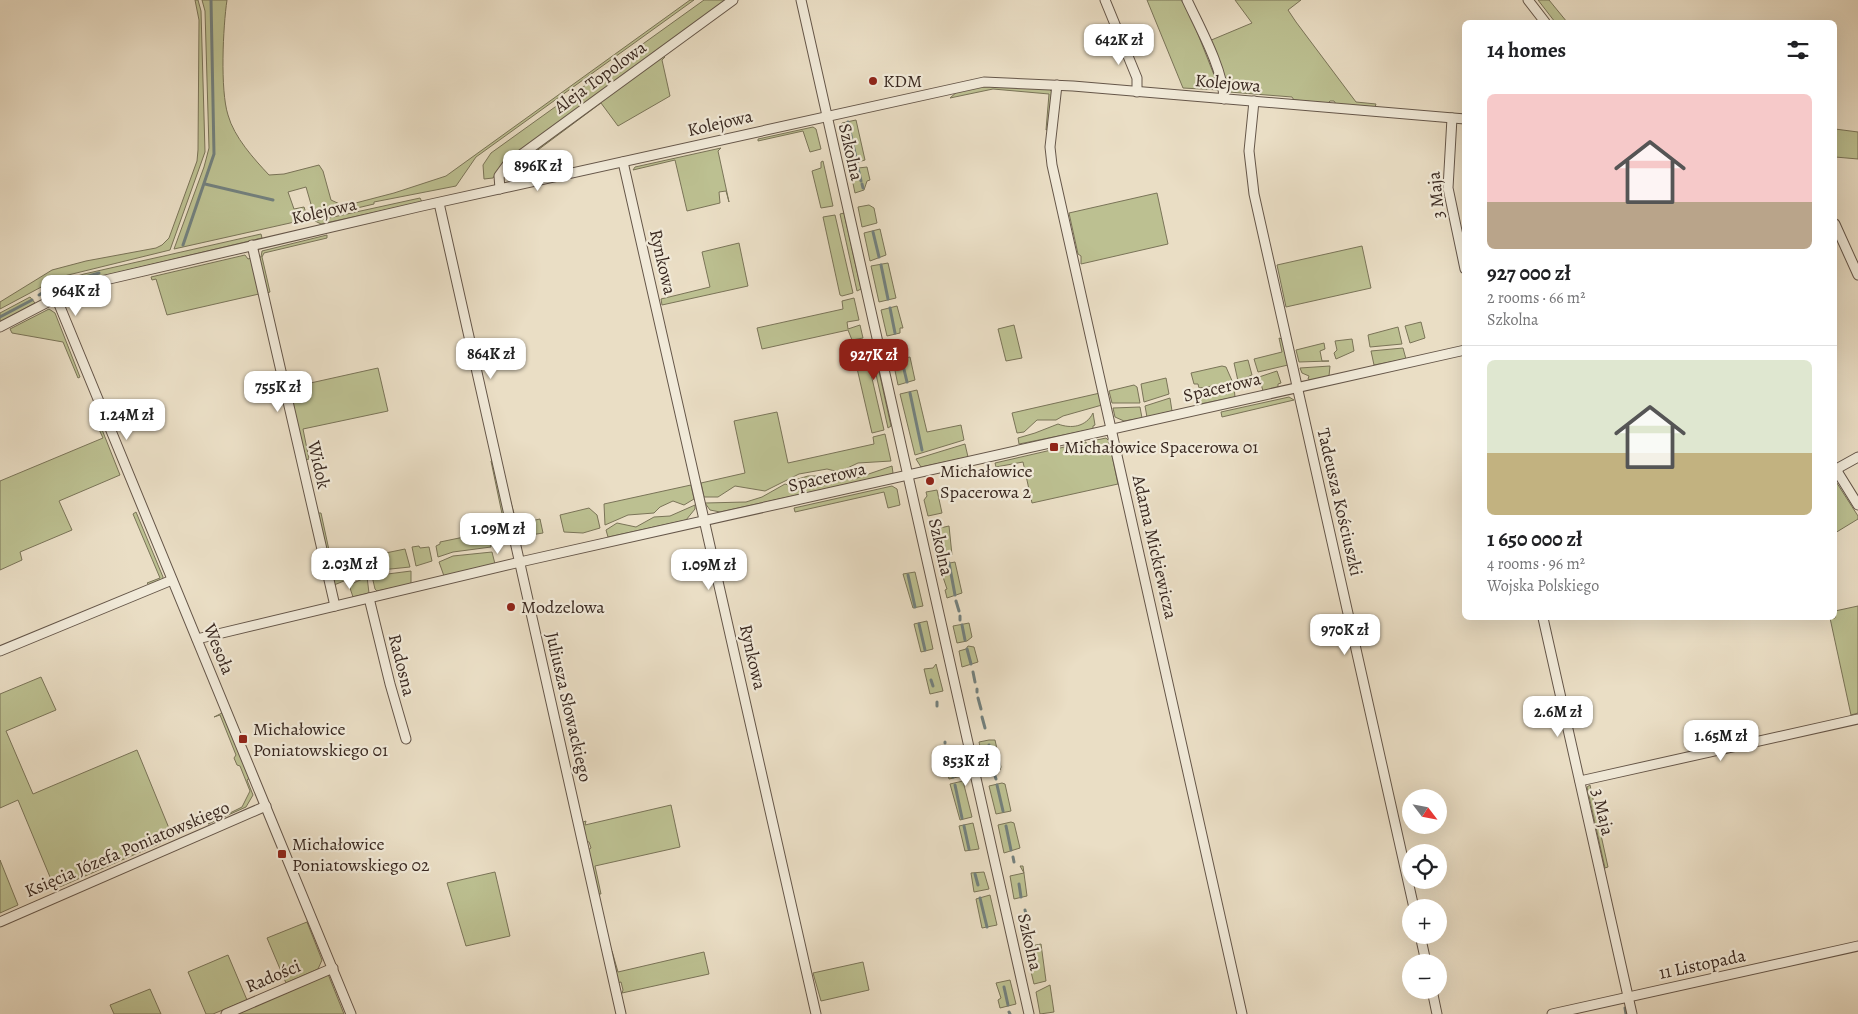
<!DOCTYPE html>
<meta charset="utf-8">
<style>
body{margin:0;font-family:Alegreya,serif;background:#f6f6f6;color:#202124;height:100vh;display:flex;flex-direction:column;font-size:19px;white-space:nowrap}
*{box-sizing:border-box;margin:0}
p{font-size:16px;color:#757577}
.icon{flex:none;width:28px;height:28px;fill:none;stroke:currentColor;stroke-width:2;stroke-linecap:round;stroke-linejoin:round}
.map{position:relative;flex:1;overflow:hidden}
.details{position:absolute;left:1462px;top:20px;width:375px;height:600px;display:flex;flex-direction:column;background:#fff;border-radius:8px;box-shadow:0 5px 20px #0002}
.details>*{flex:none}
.needle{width:32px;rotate:122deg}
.controls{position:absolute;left:1402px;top:789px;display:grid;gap:10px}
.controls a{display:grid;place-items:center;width:45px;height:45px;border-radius:50%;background:#fff;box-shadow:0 5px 20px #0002;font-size:25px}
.price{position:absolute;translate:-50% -42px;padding:0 11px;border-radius:10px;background:#fff;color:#222;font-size:16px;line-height:32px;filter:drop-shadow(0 1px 2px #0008)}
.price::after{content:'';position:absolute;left:50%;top:30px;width:15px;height:11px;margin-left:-8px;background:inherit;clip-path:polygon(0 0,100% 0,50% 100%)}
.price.selected{background:#8f2418;color:#fff}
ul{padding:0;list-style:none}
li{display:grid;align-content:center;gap:10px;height:265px;padding:0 25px}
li+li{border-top:1px solid #e0e0e0}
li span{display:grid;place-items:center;height:155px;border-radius:8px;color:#555}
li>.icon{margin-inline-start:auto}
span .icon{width:90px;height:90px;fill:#fffc;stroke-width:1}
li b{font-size:21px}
h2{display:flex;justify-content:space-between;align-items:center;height:60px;padding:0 25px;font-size:21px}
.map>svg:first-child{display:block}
.green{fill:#bcc091;stroke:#7a7458}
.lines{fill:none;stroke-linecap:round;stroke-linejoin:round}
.stream{stroke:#73807d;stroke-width:3}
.minor-casing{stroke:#655649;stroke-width:11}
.minor{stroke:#f1ead9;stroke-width:9}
.poi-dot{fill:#8f2418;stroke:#f1ead9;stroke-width:2}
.labels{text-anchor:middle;stroke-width:4.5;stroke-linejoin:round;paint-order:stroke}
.street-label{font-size:18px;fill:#392820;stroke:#f1ead9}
.poi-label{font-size:18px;fill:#392820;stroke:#f1ead9;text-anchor:start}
</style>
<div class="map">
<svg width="1858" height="1014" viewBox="0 0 1858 1014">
<rect width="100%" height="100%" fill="#eadec5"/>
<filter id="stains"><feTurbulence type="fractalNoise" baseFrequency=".004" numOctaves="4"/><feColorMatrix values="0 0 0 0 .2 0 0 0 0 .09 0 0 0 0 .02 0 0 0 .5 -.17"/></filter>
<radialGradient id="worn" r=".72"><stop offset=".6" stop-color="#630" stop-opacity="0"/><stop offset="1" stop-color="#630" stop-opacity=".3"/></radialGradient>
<g class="green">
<polygon points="195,0 198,0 201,11 205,152 170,250 60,277 0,309 0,302 52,270 86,261 156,248 162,245 169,238 197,161 198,150 199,20"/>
<path d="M202,0H227C223,27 220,90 228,115C234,137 254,159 269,175L284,174L319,165L323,171L331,200L344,206L394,193L446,176L690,0H694L476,157L456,186L374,202V204L315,218L306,187L288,192L294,209L304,207L308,219L174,249L204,167L209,148L205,11Z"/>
<polygon points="704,0 727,0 502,164 493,178 484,179 483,165 491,153"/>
<polygon points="1147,0 1181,0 1188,9 1220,90 1183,88"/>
<polygon points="1235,0 1301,0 1288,10 1296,22 1356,102 1376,104 1375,107 1336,104 1334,101 1330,101 1328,103 1294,100 1292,97 1229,92 1209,41 1252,23"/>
<polygon points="1538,0 1549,0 1567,22 1555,22"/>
<polygon points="663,56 665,57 662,60 670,96 618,126 601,103 511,170 506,172"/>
<polygon points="984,86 1049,89 1052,92 1049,129 1046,130 1049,94 993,89 950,98 958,91"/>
<polygon points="856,120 865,160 848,165 845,151 850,150 848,141 843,142 840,126 842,123"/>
<polygon points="813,127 816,129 821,149 810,152 803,131 758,141 758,139"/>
<polygon points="1835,129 1858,132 1858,159 1835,157"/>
<polygon points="721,148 718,151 729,202 726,191 719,192 720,203 687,211 675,160 633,170 635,167"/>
<polygon points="823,161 833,206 821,208 812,171 821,168 821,162"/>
<polygon points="867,167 870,180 867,181 864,190 855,193 850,169"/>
<polygon points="1157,193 1168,244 1081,264 1081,256 1078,254 1069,213"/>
<polygon points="420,198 422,202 321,224 315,221"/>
<polygon points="869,205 874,208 877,223 862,227 858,207"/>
<polygon points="844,213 861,289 857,291 840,214"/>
<polygon points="835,215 853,293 842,296 840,295 823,217"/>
<polygon points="880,229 886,255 870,261 864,233"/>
<polygon points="261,234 262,238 99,277 57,292 54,283 84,274"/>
<polygon points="327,235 327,238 264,253 262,257 270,292 267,293 258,257 261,257 262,251"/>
<polygon points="739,243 748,286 662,305 661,299 710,287 702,252"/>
<polygon points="1362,246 1371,288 1286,307 1277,265"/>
<polygon points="245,255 248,259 251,258 259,294 167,315 156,279 152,280 151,277"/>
<polygon points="888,263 896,298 879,302 871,266"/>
<polygon points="30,297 35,303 0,322 0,313"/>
<polygon points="854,298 859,320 847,322 848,329 860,325 863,338 852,340 848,330 762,349 757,328 843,309 842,301"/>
<polygon points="897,306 903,328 900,328 900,333 887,336 881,310"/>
<polygon points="49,309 55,313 80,377 78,378 63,342 12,333 10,329"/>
<polygon points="1421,322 1425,338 1410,343 1405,326"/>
<polygon points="1014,325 1022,358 1006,361 998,329"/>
<polygon points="1398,327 1402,344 1370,347 1368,335"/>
<polygon points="1279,338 1282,339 1288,365 1258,372 1254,359 1282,352"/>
<polygon points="1352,339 1354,351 1336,359 1334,353 1337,350 1335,341"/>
<polygon points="869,343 873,344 891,426 888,428"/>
<polygon points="1324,343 1325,349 1320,351 1322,361 1329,361 1299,362 1296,350"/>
<polygon points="864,344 884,430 872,433 853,351 854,347"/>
<polygon points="1403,348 1406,359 1374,365 1371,351"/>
<polygon points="910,357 915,380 898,385 893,361"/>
<polygon points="1248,360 1252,375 1238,381 1234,363"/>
<polygon points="1222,366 1226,367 1233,383 1199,388 1198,384 1194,384 1191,373"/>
<polygon points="1330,366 1329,376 1311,380 1308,379 1309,376 1302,373 1300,368"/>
<polygon points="378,368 388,411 303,429 309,459 305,460 288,388"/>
<polygon points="1277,371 1281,383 1278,384 1278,387 1263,391 1259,377"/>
<polygon points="1166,378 1169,394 1144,402 1141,384"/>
<polygon points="1134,385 1137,387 1140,403 1112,403 1109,391"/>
<polygon points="1234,387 1235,397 1200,404 1196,393"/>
<polygon points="917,390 927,432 961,425 964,440 915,455 900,394"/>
<polygon points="1100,393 1102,405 1063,416 1056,420 1037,420 1024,432 1017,433 1012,413"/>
<polygon points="1289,397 1294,400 1222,417 1221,412"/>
<polygon points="1170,398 1172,411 1147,417 1145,406"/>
<polygon points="1140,407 1142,418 1124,421 1115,417 1113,408"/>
<polygon points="777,412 788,463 874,444 873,437 885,434 891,461 858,463 839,472 827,469 799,474 765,491 735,486 718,497 704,497 701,483 745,473 734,421"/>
<path d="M1093,413L1095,425L1093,426V429L1019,444L1018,438L1035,433L1058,424C1071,429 1086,427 1093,413Z"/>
<polygon points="99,422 120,475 59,501 72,530 20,552 22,560 0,570 0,481 103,438 96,423"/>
<polygon points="1106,438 1109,441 1118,484 1032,503 1023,462 996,467 995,463 1086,442 1087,446 1093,445 1092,441"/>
<polygon points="965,444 968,457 921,467 916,459"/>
<polygon points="493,460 511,539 497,545 494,530 505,528 491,461"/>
<polygon points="892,466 893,473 888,475 720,512 710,510 705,503 746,502 762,497 785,484 797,488 813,487 838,477 857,478"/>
<path d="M808,476H834C821,483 802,489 788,482Z"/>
<polygon points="1835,480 1858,516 1858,519 1835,533"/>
<polygon points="506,485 517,524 540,519 543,533 518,537"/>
<polygon points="691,485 694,499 684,505 673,501 660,507 654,513 628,515 605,525 604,504"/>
<polygon points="892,486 897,489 900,505 888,508 884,492 795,512 794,508"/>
<polygon points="937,490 942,513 928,516 924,500 927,496 926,492"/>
<polygon points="695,505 695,509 686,520 608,537 606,530 617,523 636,527 654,517 670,516"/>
<polygon points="589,508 597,515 600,528 583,533 564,532 560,515"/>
<polygon points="136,512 163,577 163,580 149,585 147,583 160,578 133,514"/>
<polygon points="317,513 321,513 332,564 356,559 357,564 365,566 366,572 334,585"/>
<polygon points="949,526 952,555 937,559 931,530"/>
<polygon points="488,532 491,547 453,552 438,557 436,546 440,544 440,542"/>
<polygon points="419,546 420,548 429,547 432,561 416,566 412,547"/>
<polygon points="405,549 410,567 371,571 369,564 371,556"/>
<polygon points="492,552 495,564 444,576 439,562 453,556"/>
<polygon points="955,562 962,593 947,598 945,590 947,589 939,565"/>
<polygon points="411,571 411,584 377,591 375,589 372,576"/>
<polygon points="915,572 923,606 913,608 903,574"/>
<polygon points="367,577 369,593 353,597 349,585"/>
<polygon points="1858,606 1858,713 1851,715 1830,618 1835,618 1835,611"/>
<polygon points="927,621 933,649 921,652 914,624"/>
<polygon points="969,623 972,637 967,641 957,643 953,626"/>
<polygon points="968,646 974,647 978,662 962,667 959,651 966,649"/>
<polygon points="936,664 943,691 930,694 924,669 933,668"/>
<polygon points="41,677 56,710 6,731 33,794 137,750 173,838 161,841 161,843 55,889 18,800 0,808 0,694"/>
<polygon points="222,713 250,778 247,780 253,795 246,807 208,824 242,807 250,791 240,766 237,765 234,758 236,755 220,715 214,717"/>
<polygon points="989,740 995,740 1001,767 1000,770 986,773 979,742"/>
<polygon points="956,749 962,776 949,779 943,752"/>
<polygon points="963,781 972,817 960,820 950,784"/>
<polygon points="1002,783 1005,784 1011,811 996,814 989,786"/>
<polygon points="1590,785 1608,867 1605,868 1587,787"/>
<polygon points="671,805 680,847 595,866 601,894 598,894 588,850 591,848 589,842 586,841 583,822 586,821 585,825"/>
<polygon points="1011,822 1014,823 1020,848 1004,853 998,825"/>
<polygon points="973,823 979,849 965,851 959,826"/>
<polygon points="0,860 18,905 0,913"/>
<polygon points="1020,866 1023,866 1027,896 1014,899 1010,876 1024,873"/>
<polygon points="495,872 510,936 466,946 447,883"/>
<polygon points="984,872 989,889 974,892 971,873"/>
<polygon points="990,895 997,925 982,928 976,899"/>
<polygon points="307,922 322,960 318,969 286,983 267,938"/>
<polygon points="1041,944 1046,981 1034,984 1025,947"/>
<polygon points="612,951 618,972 704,952 709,974 622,993 623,990 621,982 617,983 610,952"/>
<polygon points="228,955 247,1000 213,1014 206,1014 188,972"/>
<polygon points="863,962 869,990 821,1001 813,973"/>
<polygon points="328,974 344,1014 238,1014"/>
<polygon points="1010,980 1016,1004 1000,1008 998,1000 1001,998 996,983"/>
<polygon points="1050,985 1054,1012 1040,1014 1036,992"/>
<polygon points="150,989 161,1014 114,1014 110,1005"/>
</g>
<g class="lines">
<g class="stream">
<polyline points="848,122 857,162"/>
<polyline points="858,168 861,181"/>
<polyline points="205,184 273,200"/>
<polyline points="862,184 863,188"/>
<polyline points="873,232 879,257"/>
<polyline points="183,245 214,154 211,0"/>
<polyline points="881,265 888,299"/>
<polyline points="55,286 99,273"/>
<polyline points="39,295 47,290"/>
<polyline points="890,308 895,333"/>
<polyline points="0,317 32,300"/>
<polyline points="898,343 899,350"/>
<polyline points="902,361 907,382"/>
<polyline points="910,393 922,450"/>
<polyline points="949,563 955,595"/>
<polyline points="908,575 915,607"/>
<polyline points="956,601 959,611"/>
<polyline points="960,616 960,620"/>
<polyline points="919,624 925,650"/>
<polyline points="962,625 965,640"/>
<polyline points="967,649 971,664"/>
<polyline points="973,672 975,682"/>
<polyline points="931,680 933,686"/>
<polyline points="977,689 977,692"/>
<polyline points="978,698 981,709"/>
<polyline points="937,702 937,706"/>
<polyline points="982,717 985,728"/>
<polyline points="945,742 945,743"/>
<polyline points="989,745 994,770"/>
<polyline points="947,751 953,777"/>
<polyline points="995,776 996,779"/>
<polyline points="955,785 962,818"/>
<polyline points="997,785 1003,811"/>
<polyline points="964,826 969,849"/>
<polyline points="1006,826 1011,850"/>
<polyline points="1013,857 1014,862"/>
<polyline points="975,874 978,885"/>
<polyline points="1019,884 1021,897"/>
<polyline points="980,898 987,927"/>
<polyline points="1025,910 1027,919"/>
<polyline points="1029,931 1032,941"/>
<polyline points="1004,987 1008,1005"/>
<polyline points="1625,1008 1626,1014"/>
<polyline points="1009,1012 1010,1014"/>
</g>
<defs>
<g id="minor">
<polyline points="801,0 1029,1014"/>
<polyline points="1105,0 1137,78 1137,92"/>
<path d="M1187,0C1200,28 1223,69 1224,99"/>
<polyline points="1528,0 1545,22"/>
<polyline points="1057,85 1050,147 1052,165 1242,1014"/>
<polyline points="1254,101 1249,151 1254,194 1414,908"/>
<polyline points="1452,118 1448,188 1465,269"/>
<polyline points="623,162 816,1014"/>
<polyline points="500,189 499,176 507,165 733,0"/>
<polyline points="439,203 621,1014"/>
<polyline points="1835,224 1858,275"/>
<polyline points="252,245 335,606"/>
<polyline points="56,297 351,1014"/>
<polyline points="0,327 67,292 101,281 422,206 984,82 1073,86 1465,119"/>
<polyline points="1835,468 1858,505"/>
<polyline points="1835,474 1840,467 1858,457"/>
<polyline points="369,598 390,684 406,739"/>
<polyline points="1543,618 1632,1014"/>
<polyline points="197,639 520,562 1465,350"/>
<polyline points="0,651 172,580"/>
<polyline points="1580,781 1858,719"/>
<polyline points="0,922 266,806"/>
<polyline points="1420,935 1426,962"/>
<polyline points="1432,990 1437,1014"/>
<polyline points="226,1014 333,968"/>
<polyline points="1552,1014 1858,946"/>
</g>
</defs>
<use href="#minor" class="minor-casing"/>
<use href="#minor" class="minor"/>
</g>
<g class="poi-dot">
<circle cx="873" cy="81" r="5"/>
<rect x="1049" y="442" width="10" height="10" rx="2.5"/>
<circle cx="930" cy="481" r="5"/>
<circle cx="511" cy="607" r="5"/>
<rect x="238" y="734" width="10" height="10" rx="2.5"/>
<rect x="277" y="849" width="10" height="10" rx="2.5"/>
</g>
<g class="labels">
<g class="street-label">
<text transform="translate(600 77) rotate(-36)" y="6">Aleja Topolowa</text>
<text transform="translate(1228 83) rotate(5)" y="6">Kolejowa</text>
<text transform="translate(720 123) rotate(-13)" y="6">Kolejowa</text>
<text transform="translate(851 152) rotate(77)" y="6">Szkolna</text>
<text transform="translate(1436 195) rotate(-96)" y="6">3 Maja</text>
<text transform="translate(324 211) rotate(-13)" y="6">Kolejowa</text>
<text transform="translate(663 262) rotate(77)" y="6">Rynkowa</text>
<text transform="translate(1222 387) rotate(-13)" y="6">Spacerowa</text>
<text transform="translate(319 465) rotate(77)" y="6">Widok</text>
<text transform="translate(827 477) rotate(-13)" y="6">Spacerowa</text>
<text transform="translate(1340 502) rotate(77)" y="6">Tadeusza Kościuszki</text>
<text transform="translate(941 547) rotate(77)" y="6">Szkolna</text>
<text transform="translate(1155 547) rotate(77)" y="6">Adama Mickiewicza</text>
<text transform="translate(219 649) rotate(68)" y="6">Wesoła</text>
<text transform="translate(753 657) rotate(77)" y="6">Rynkowa</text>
<text transform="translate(402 665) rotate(76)" y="6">Radosna</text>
<text transform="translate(569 707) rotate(77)" y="6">Juliusza Słowackiego</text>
<text transform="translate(1603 812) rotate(77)" y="6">3 Maja</text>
<text transform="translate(127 849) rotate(-23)" y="6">Księcia Józefa Poniatowskiego</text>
<text transform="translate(1030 942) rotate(77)" y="6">Szkolna</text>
<text transform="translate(1702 964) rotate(-12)" y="6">11 Listopada</text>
<text transform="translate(273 976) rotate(-23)" y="6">Radości</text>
</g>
<g class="poi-label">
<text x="883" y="87">KDM</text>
<text x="1064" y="453">Michałowice Spacerowa 01</text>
<text x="940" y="477">Michałowice<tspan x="940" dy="21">Spacerowa 2</tspan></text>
<text x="521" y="613">Modzelowa</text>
<text x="253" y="735">Michałowice<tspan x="253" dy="21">Poniatowskiego 01</tspan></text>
<text x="292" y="850">Michałowice<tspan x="292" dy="21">Poniatowskiego 02</tspan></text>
</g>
</g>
<rect width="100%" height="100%" filter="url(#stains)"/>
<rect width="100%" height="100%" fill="url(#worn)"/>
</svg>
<div class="controls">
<a><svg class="needle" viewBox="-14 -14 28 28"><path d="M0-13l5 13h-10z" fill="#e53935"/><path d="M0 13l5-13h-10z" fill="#757577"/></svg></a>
<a><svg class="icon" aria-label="locate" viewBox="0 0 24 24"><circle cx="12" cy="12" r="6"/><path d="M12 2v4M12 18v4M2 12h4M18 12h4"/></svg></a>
<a>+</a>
<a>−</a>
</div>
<b class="price" style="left:1119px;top:66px">642K zł</b>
<b class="price" style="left:538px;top:192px">896K zł</b>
<b class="price" style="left:76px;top:317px">964K zł</b>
<b class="price" style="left:491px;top:380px">864K zł</b>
<b class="price selected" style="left:874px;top:381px">927K zł</b>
<b class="price" style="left:278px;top:413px">755K zł</b>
<b class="price" style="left:127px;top:441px">1.24M zł</b>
<b class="price" style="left:498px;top:555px">1.09M zł</b>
<b class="price" style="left:350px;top:590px">2.03M zł</b>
<b class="price" style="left:709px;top:591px">1.09M zł</b>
<b class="price" style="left:1345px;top:656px">970K zł</b>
<b class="price" style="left:1558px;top:738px">2.6M zł</b>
<b class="price" style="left:1721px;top:762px">1.65M zł</b>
<b class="price" style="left:966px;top:787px">853K zł</b>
<section class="details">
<h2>14 homes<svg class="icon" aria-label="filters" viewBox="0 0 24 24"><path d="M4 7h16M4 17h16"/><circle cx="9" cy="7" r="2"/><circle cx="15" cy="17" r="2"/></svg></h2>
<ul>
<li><span style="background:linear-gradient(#f6c9c9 70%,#b9a48a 0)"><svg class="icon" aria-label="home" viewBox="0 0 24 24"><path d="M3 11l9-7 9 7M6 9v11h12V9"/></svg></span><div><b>927 000 zł</b><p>2 rooms · 66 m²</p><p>Szkolna</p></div></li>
<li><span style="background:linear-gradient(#dfe7d0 60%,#c2b280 0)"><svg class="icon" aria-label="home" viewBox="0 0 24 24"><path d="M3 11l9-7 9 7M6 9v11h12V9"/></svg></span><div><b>1 650 000 zł</b><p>4 rooms · 96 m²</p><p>Wojska Polskiego</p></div></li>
</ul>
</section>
</div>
